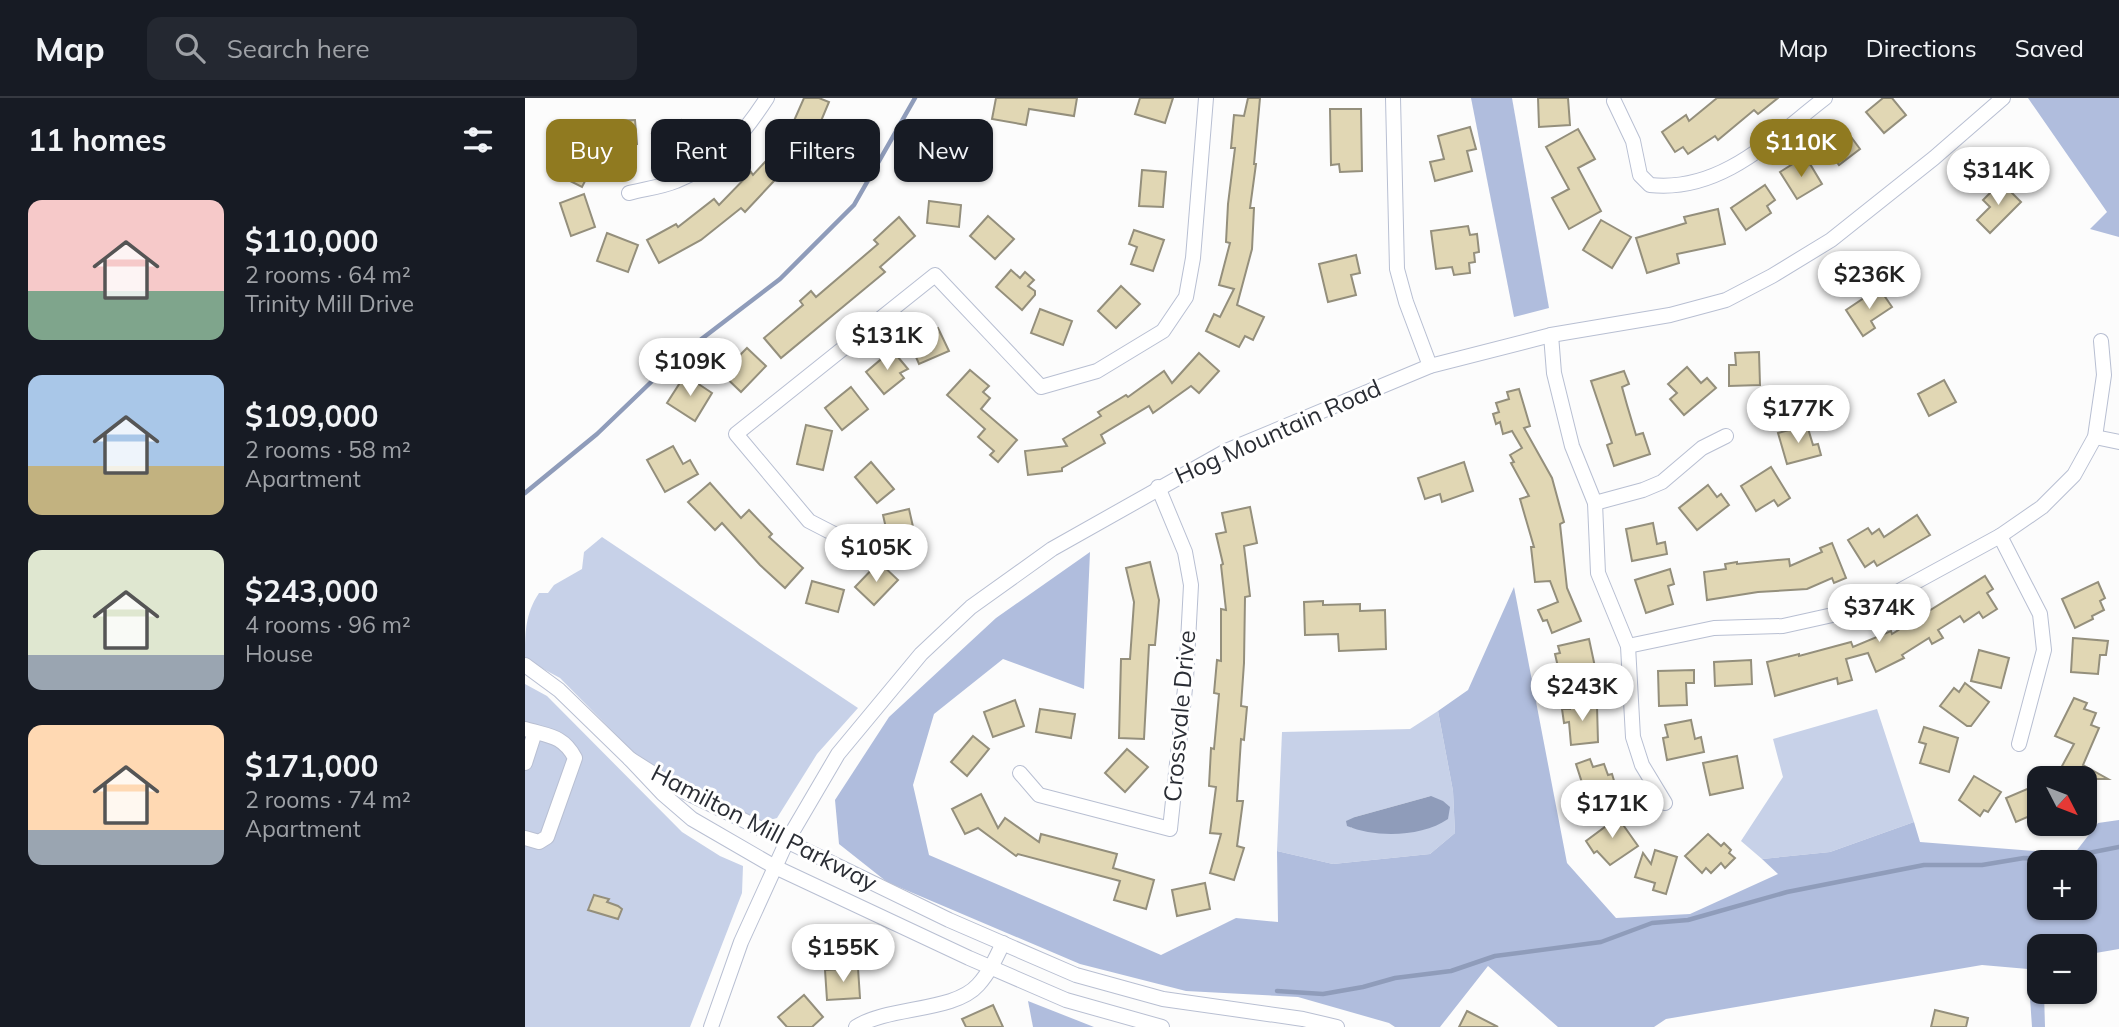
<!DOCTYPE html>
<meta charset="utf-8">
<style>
body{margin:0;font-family:Mulish,sans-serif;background:#242831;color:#f1f3f6;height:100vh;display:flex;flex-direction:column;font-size:26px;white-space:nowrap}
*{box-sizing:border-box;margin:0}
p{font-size:23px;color:#9ea1a6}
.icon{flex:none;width:38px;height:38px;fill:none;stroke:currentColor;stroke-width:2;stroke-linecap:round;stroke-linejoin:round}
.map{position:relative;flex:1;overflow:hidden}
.side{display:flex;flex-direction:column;background:#171b24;width:525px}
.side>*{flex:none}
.banner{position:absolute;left:21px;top:21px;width:665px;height:63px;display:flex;gap:14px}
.needle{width:46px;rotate:132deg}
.fabs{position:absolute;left:1502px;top:668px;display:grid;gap:14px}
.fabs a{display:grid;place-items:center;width:70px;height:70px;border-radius:14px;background:#171b24;box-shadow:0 2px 5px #0004;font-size:35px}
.price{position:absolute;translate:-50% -60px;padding:0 16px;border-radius:24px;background:#fff;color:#222;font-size:23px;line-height:46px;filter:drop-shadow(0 2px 4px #0008)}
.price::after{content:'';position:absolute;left:50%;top:42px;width:21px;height:16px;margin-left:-10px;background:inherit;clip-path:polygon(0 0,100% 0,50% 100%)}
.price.current{background:#907a20;color:#fff}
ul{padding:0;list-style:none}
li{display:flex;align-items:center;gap:21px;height:175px;padding:0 28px}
li span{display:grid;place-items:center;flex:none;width:196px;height:140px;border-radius:14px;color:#555}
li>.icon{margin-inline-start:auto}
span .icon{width:84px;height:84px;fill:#fffc;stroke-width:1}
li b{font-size:30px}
h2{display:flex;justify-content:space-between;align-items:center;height:84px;padding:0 28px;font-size:30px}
.pill{padding:0 24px;border-radius:14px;background:#171b24;box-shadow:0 2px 5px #0004;font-size:24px;line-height:63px}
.pill.current{background:#907a20;color:#fff}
header{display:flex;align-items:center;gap:42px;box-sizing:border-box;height:98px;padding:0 35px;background:#171b24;border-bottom:2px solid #363941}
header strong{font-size:33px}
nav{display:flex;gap:38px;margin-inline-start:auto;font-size:24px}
.search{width:490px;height:63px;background:#242831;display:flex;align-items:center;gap:18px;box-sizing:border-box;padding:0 24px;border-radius:14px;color:#9ea1a6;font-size:26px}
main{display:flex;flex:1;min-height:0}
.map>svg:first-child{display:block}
.green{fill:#c7d1e8;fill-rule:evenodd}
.forest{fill:#b0bddd;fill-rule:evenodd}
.water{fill:#8f9cba}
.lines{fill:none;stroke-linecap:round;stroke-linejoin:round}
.stream{stroke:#8f9cba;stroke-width:4.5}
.building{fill:#e1d7b4;stroke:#948f7c;stroke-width:2}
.minor-casing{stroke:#b8bfd2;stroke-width:16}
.minor{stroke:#fff;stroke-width:14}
.labels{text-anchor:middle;stroke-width:6;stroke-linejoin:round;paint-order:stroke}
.street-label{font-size:24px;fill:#2a2d34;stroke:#fff}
</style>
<header>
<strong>Map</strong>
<div class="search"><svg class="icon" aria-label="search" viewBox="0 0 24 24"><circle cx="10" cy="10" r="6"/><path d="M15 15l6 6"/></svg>Search here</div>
<nav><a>Map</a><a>Directions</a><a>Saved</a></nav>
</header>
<main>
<section class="side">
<h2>11 homes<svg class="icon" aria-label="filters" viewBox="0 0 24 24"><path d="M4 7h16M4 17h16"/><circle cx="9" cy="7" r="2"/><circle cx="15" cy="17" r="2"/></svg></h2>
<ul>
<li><span style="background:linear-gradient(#f6c9c9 65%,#7fa58c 0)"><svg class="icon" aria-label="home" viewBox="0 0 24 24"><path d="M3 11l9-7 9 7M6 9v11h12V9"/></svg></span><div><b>$110,000</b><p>2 rooms · 64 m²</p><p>Trinity Mill Drive</p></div></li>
<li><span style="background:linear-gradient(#a9c7e8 65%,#c2b280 0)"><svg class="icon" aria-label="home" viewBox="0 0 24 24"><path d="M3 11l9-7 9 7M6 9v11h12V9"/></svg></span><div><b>$109,000</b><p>2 rooms · 58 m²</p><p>Apartment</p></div></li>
<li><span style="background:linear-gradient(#dfe7d0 75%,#9aa5b1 0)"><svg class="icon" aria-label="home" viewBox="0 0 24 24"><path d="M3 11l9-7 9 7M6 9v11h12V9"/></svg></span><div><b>$243,000</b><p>4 rooms · 96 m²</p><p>House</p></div></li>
<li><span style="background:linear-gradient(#ffd9b3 75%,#9aa5b1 0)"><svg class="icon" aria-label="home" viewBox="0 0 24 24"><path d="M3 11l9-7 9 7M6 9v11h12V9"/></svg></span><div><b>$171,000</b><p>2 rooms · 74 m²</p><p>Apartment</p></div></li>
</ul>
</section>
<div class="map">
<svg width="1594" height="929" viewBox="0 0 1594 929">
<rect width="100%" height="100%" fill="#fcfcfc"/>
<g class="green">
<path d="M77,439L333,610L292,656L252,720L234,725L174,698L119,665L35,580L0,561C0,535 0,516 14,495H23L29,487L57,471L59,454Z"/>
<polygon points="0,586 22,598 157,734 195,758 218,768 217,795 165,929 0,929"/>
<polygon points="1352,611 1389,724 1305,754 1237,761 1216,743 1258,679 1248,641"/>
<path d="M913,613L928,693L930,735L905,756L808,766L752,753L757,634L885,631ZM906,698L830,730H826L830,719Z"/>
</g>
<g class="forest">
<polygon points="946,0 987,0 1024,210 989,219"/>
<polygon points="1503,0 1594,0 1594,139 1565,131 1582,114"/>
<path d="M565,454L559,591L478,561L409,616L388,687L404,757L636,857L711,820L753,824L752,753L808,766L905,756L930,735L928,693L913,613L943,592L989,489L1042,765L1091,820L1165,816L1253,776L1237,761L1305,754L1389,724L1395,744L1549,756L1573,725L1594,722V851L1559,857V849H1514V894H1519L1520,929H1507L1503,871L1457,867L1141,921L1129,929H1033L963,868L915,929H870L864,925L773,899L661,893L555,866L362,784L314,746L310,702L364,619L471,520ZM1514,765H1559V810H1514Z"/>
<polygon points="503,903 569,929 508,929"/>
</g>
<path class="water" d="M906,698L918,703L925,709L923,721C897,739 851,740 822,728L821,723L830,719Z"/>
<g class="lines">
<g class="stream">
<polyline points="0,395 72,336 149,262 255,181 329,107 390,0"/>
<polyline points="752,893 798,896 838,889 870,880 926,873 970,858 1076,844 1127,825 1163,822 1262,794 1399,767 1457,767 1499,760 1533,761 1594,749"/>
</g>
</g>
<g class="building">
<polygon points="279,0 294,0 304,4 291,35 268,25"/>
<polygon points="471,0 552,0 549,18 504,11 501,27 467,21"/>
<polygon points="615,0 648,0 640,25 610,16"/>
<polygon points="723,0 735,0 729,66 731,66 725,110 729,110 727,151 712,207 739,219 728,242 720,238 714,249 681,233 689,216 695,219 709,191 694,187 705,145 701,144 703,106 710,50 706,50 709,17 719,18"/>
<polygon points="1013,0 1043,0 1045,27 1014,29"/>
<polygon points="1192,0 1253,0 1233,16 1229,12 1193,42 1190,38 1163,56 1158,49 1150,54 1137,34 1161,17 1164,23"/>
<polygon points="1358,0 1367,0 1381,17 1359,35 1341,14"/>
<polygon points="805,11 836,11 837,73 815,74 814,66 806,67"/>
<polygon points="110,22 112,46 78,48 77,23"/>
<polygon points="156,22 165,42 136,55 127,36"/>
<polygon points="1318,28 1335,51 1314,67 1297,44"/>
<polygon points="945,29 951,51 942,53 947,73 910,83 905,64 919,61 913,38"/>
<polygon points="1053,31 1070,61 1053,70 1076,113 1044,131 1027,100 1044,91 1021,49"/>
<polygon points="263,39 278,52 220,114 216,110 176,142 134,165 122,142 151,126 153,129 189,101 194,107 226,74 228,77"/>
<polygon points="47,48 72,60 57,89 33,77"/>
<polygon points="1271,64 1276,72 1285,66 1297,86 1272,101 1255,74"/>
<polygon points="617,72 641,74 638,109 614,108"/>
<polygon points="1476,84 1496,104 1465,135 1452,122 1465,109 1458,102"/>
<polygon points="1240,87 1250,102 1242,108 1246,115 1221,132 1206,110"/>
<polygon points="59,96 70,129 46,138 35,105"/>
<polygon points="404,103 436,107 434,129 402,125"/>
<polygon points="1193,111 1200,146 1152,156 1154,165 1122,175 1111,140 1161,125 1159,119"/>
<polygon points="463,118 489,141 470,161 445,138"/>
<polygon points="374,119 390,138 355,169 360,174 256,260 239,240 278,207 275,203 286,193 291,199 353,146 349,142"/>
<polygon points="1076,122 1106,139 1087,170 1058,152"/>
<polygon points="943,128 945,137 952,136 954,154 949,155 950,164 944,165 945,175 929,177 927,169 911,171 906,133"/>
<polygon points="609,132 639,142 628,173 606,166 612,149 604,146"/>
<polygon points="82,135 113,147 103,174 72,163"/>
<polygon points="831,157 835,175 826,177 831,197 803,204 794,166"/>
<polygon points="486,172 495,180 500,174 509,182 503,188 510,193 510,197 497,212 471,189"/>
<polygon points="596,188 615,206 591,230 573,213"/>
<polygon points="1354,190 1367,209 1346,223 1350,230 1338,238 1321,212"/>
<polygon points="515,211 547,223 538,247 506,235"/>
<polygon points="413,230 424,253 394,266 384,243"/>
<polygon points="222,250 241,268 216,294 190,269 207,252 213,259"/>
<polygon points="367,252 383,271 375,275 379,280 359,296 341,274"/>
<polygon points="1234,254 1235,287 1204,288 1204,267 1211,267 1210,255"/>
<polygon points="674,255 694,273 674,295 666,288 628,315 624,308 576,337 580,345 537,370 537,373 503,377 500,353 542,348 538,341 576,318 573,314 601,297 603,299 639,273 647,285"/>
<polygon points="1162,269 1176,285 1182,280 1191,290 1159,317 1145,301 1152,295 1143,286"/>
<polygon points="445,272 464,288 458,294 465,300 456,311 492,342 473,364 465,357 469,353 453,339 460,331 422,297"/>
<polygon points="1099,273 1104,286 1097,289 1102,307 1111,337 1118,335 1125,356 1089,368 1082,347 1087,345 1066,283"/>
<polygon points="160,277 187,295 170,323 142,305"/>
<polygon points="1419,282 1431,304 1404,318 1393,296"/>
<polygon points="326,289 343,311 317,332 300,310"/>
<polygon points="994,291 1005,328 999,330 1027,380 1039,424 1035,426 1042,490 1056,523 1027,535 1022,522 1018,523 1013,512 1033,504 1025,483 1010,484 1006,449 1009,449 995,401 1004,398 986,365 989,364 985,357 997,350 987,333 978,336 975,324 971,326 968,316 974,314 971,305 984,301 982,294"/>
<polygon points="281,327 307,333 298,372 272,366"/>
<polygon points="1282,327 1288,347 1293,346 1296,357 1262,366 1253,335"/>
<polygon points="148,348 158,366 165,362 173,376 140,394 122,362"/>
<polygon points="346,364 369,391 352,405 330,379"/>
<polygon points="939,364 948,393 917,404 915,396 900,401 893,380"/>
<polygon points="1246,369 1265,400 1253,408 1249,402 1231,413 1216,388"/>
<polygon points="185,385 216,420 224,412 247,436 244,439 278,470 260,490 235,467 197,425 190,432 163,404"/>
<polygon points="1183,387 1192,399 1196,396 1204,407 1172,432 1154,410"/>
<polygon points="725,409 732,445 719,448 725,498 720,499 719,565 716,608 722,609 719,642 716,641 712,703 718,703 712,748 719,750 709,782 685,775 696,736 685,735 691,689 684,688 686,650 689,651 694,596 689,595 692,562 696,563 696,511 701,512 696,467 698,466 691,436 701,434 697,415"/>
<polygon points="384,411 391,442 365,448 358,417"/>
<polygon points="1392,417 1405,437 1352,468 1349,463 1340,469 1323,442 1343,430 1347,436 1354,431 1359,439"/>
<polygon points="1128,425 1132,446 1140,444 1142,456 1107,463 1101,431"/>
<polygon points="1307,445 1321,480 1309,485 1307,480 1282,491 1233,494 1182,502 1179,474 1201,471 1200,466 1212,464 1212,466 1264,461 1265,468 1297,454 1295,450"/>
<polygon points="354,464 373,482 349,507 330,489"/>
<polygon points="625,464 634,502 630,547 624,547 619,641 594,640 596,561 605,561 609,504 601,470"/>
<polygon points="1145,471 1149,486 1143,488 1148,506 1121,515 1110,482"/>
<polygon points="1460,478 1468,491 1462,495 1472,511 1458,520 1454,514 1439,524 1435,518 1413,532 1418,540 1407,546 1404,540 1377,557 1379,560 1351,574 1343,555 1321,561 1327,582 1313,586 1312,580 1250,598 1242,564 1274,556 1274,558 1326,544 1328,549 1366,533 1367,536"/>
<polygon points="287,483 319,492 313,514 281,505"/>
<polygon points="1573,484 1580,500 1575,503 1579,512 1567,518 1568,521 1550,530 1537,501"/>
<polygon points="798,503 798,507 835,506 835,513 860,512 861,551 814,553 813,536 780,537 779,504"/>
<polygon points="1548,540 1583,543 1581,557 1575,557 1573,576 1546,574"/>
<polygon points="1064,541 1073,583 1048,588 1047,580 1036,582 1030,556 1035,555 1033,548"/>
<polygon points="1454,552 1484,560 1476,590 1446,583"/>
<polygon points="1226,562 1227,586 1190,588 1189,564"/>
<polygon points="1169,572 1169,585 1161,585 1162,607 1134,608 1133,573"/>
<polygon points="1440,585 1464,604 1446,628 1442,628 1415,608 1429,590 1434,594"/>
<polygon points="1549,600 1562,605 1559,611 1571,615 1566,627 1574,630 1558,667 1583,681 1568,681 1559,697 1559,681 1530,681 1549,646 1530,638"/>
<polygon points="490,602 499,628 468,639 459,614"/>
<polygon points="1057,602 1058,610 1072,608 1073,644 1046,647 1044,624 1039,625 1037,611 1045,611 1044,604"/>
<polygon points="515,611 550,616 546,640 511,634"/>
<polygon points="1166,622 1170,641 1176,639 1179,654 1142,662 1138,640 1143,639 1140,627"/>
<polygon points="1399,629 1433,640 1424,674 1395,665 1401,646 1394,644"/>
<polygon points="448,638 464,651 442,678 426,664"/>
<polygon points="602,651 623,669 600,694 580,675"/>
<polygon points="1212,658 1218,690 1185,697 1178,665"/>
<polygon points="1065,661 1068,669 1079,666 1083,677 1087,676 1093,696 1057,708 1053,697 1060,694 1051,666"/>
<polygon points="1449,678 1476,694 1463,714 1459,712 1455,718 1434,702"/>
<polygon points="1514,686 1514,714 1491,724 1481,700"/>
<polygon points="456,696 473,730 480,720 514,744 516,736 592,756 588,770 629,782 621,811 589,802 595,783 493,756 491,758 453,730 440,736 427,711"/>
<polygon points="1089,714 1113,748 1085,767 1072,753 1069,755 1061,743 1081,728 1077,723"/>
<polygon points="1183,736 1196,748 1199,745 1206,752 1204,755 1210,760 1200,770 1196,765 1186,775 1181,770 1177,775 1160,758"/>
<polygon points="1130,752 1152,759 1141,796 1128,792 1130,785 1110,779 1118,755 1126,766"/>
<polygon points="680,785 685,811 652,818 647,792"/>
<polygon points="69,797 84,801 82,804 93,808 97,811 93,821 63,812"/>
<polygon points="333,870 335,900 302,902 300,872"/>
<polygon points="279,897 298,919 287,929 262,929 253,919"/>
<polygon points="468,907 478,929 441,929 437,921"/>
<polygon points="1410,912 1443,920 1441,929 1406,929"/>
<polygon points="942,913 973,929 934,929"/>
</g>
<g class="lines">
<defs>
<g id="minor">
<polyline points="868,0 872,171 881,204 905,268"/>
<path d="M1089,3L1108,43L1115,77L1125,87C1196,95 1248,40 1300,0"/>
<path d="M104,95C119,91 137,89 151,83C194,66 218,37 242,0"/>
<polyline points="1026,237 1029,275 1047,348 1070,405 1073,475 1103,548 1108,639 1117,667 1140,705"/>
<polyline points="1570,339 1594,344"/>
<polyline points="1070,405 1118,392 1137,384 1177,350 1201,338"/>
<polyline points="1475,438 1517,409 1549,377 1570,339 1579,277 1576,243"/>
<polyline points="319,441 284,423 211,336 410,177 516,289 572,273 638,233 661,199 668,160 681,0"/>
<polyline points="1103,548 1189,530 1258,528 1321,514 1365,498 1475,438 1515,516 1519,552 1494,646"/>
<polyline points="0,567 34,592 105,661 138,696 167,721 250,769 444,860 541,902 637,929"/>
<path d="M0,631C23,638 38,637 50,660L22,739L14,744L0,740"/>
<polyline points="105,661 148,688 424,822 551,877 638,901 778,921 812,929"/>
<polyline points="0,665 10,634"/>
<polyline points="495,675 514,697 645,731 661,581 666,487 660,454 633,389"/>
<polyline points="186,929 216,844 262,743 313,656 396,556 446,509 527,451 701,353 905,268 1026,237 1145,217 1201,202 1247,178 1306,142 1409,60 1478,0"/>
<path d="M331,929C364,908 429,914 453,887C464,875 471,860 478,845"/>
</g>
</defs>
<use href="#minor" class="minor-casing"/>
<use href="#minor" class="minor"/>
</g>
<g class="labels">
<g class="street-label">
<text transform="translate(753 334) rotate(-24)" y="8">Hog Mountain Road</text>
<text transform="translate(655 618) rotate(-85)" y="8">Crossvale Drive</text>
<text transform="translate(239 730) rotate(27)" y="8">Hamilton Mill Parkway</text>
</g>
</g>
</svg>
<div class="fabs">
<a><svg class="needle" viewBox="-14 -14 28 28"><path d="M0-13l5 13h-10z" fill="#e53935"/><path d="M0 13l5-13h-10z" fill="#9ea1a6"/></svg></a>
<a>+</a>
<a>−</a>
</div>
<b class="price current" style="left:1276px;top:81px">$110K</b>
<b class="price" style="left:1473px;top:109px">$314K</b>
<b class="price" style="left:1344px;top:213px">$236K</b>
<b class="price" style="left:362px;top:274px">$131K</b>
<b class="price" style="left:165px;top:300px">$109K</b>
<b class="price" style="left:1273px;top:347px">$177K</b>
<b class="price" style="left:351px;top:486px">$105K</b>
<b class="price" style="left:1354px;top:546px">$374K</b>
<b class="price" style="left:1057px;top:625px">$243K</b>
<b class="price" style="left:1087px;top:742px">$171K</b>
<b class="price" style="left:318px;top:886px">$155K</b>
<div class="banner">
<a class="pill current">Buy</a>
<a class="pill">Rent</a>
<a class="pill">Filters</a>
<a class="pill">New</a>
</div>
</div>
</main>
